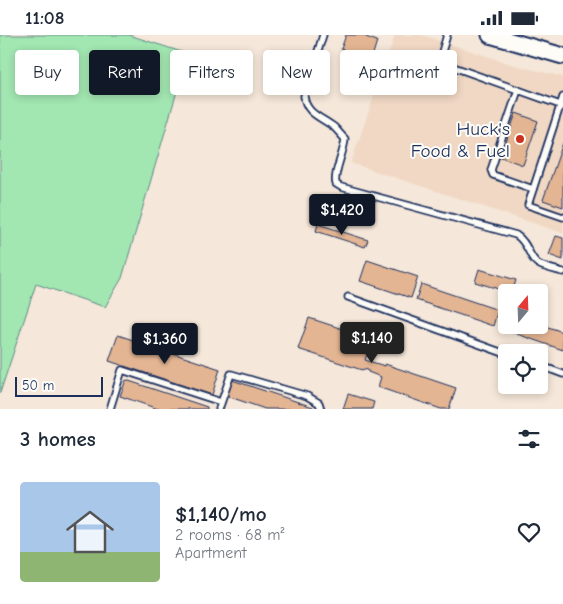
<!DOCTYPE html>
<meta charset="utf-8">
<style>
body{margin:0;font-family:"Comic Neue",sans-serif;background:#f6f6f7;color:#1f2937;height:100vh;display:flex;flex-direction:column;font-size:19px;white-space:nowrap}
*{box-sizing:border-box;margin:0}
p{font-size:16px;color:#747a83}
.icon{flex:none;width:28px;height:28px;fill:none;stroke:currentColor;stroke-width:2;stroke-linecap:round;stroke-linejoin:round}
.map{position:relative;height:374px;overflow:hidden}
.drawer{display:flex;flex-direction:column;background:#fff;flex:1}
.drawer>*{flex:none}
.top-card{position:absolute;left:15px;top:15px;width:534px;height:45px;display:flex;gap:10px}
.needle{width:32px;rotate:19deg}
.tools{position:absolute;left:498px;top:249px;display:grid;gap:10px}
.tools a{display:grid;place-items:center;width:50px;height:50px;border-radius:5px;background:#fff;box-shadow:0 2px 8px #0003;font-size:25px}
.scale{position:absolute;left:15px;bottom:12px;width:88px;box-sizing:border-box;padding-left:5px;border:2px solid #1b2f5e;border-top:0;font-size:14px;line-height:18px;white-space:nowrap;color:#1b2f5e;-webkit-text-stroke:4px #fdfcf7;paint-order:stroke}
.price{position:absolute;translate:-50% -42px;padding:0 11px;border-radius:5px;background:#111827;color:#fff;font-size:16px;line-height:32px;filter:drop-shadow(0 1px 2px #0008)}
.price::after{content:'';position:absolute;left:50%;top:30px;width:15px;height:11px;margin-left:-8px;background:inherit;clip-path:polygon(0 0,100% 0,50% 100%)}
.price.on{background:#222;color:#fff}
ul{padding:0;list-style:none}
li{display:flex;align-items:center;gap:15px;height:125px;padding:0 20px}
li span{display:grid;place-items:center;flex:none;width:140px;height:100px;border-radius:5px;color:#555}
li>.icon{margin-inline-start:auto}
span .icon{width:60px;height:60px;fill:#fffc;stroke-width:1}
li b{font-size:21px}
h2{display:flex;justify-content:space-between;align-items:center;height:60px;padding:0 20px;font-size:21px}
.pill{padding:0 18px;border-radius:5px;background:#fff;box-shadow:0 2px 8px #0003;font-size:18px;line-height:45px}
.pill.on{background:#111827;color:#fff}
.status{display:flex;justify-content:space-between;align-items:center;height:35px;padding:0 25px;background:#fff;direction:ltr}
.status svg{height:14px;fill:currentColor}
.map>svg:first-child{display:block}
.built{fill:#f0d8c4}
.green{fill:#a2e6b1;stroke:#5e8a88}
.building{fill:#e3b593;stroke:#1b2f5e}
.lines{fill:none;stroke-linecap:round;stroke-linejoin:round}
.lane-casing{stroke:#1b2f5e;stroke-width:9}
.secondary-casing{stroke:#1b2f5e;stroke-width:19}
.lane{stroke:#fdfcf7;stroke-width:5.5}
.secondary{stroke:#fdfcf7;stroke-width:15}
.poi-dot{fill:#c8321e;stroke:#fdfcf7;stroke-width:2}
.labels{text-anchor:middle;stroke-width:4;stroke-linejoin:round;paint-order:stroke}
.poi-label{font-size:19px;fill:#1b2f5e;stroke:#fdfcf7;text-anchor:end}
</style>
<div class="status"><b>11:08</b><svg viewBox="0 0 49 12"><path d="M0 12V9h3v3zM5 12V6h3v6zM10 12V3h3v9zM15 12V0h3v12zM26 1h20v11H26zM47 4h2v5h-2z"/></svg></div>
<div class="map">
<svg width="563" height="374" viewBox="0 0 563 374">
<rect width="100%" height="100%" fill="#f5e7d9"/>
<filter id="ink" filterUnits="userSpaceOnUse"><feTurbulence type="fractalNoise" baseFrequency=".02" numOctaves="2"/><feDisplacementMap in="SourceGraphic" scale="10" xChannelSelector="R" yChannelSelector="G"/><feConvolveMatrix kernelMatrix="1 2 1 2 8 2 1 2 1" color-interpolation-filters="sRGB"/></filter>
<g filter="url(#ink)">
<polygon class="built" points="395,0 422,0 514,30 563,42 563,198 351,128"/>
<polygon class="green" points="0,0 129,0 188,19 122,243 105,272 36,249 0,358"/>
<g class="building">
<polygon points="346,0 366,0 366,2 377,6 369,32 364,30 360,42 346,38 352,18 341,14"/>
<polygon points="516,78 538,86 523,130 501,122"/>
<polygon points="563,108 563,172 543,165"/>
<polygon points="356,165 369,169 365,181 352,177"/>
<polygon points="318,189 368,205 365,212 316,196"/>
<polygon points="556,201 563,203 563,225 549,220"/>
<polygon points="367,225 418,242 411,263 360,246"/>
<polygon points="479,234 516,245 512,258 475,247"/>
<polygon points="421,249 498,275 493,291 416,265"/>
<polygon points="309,283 373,304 365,325 385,331 385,329 456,353 449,374 441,374 378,352 381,342 368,337 368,335 363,334 362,335 298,314"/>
<polygon points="539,289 563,297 563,315 508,296 510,290"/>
<polygon points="118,300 220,334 212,360 109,326"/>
<polygon points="126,345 207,372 207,374 158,374 120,361"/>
<polygon points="232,345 313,372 313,374 265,374 227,361"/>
<polygon points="348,359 374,367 372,374 343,374"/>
</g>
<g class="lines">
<defs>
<g id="lane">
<path d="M323,0L304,61C306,79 321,82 334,92C338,96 341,100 345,104C344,118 333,138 336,149L341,152L516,200C530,209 528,224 540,230C546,233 556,235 563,237"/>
<polyline points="447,0 441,20 448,30 563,71"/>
<polyline points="518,55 491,135 493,140 533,154"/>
<polyline points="563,62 528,170 563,182"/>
<polyline points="348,262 506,319"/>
<polyline points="539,330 563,339"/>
<polyline points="110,374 122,335 221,367"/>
<polyline points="219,374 231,339 307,361 319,368 321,374"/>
</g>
<polyline id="secondary" points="490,0 563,21"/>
</defs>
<use href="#lane" class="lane-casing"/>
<use href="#secondary" class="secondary-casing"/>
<use href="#lane" class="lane"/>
<use href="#secondary" class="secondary"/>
</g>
</g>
<circle class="poi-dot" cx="520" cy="104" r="5"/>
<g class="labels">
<g class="poi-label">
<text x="510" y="100">Huck's<tspan x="510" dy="22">Food &amp; Fuel</tspan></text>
</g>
</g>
</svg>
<div class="tools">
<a><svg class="needle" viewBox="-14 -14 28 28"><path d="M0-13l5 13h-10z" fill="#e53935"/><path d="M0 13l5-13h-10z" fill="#747a83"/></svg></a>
<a><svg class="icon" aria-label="locate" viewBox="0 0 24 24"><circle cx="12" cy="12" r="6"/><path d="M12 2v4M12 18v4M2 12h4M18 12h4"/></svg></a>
</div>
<div class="scale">50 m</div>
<b class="price" style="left:342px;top:201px">$1,420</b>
<b class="price on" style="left:372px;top:329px">$1,140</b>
<b class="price" style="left:165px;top:330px">$1,360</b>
<div class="top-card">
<a class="pill">Buy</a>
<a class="pill on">Rent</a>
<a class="pill">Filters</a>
<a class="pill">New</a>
<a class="pill">Apartment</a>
</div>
</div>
<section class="drawer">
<h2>3 homes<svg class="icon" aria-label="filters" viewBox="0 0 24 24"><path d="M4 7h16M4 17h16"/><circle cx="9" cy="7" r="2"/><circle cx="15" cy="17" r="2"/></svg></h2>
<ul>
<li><span style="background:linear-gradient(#a9c7e8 70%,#8fb573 0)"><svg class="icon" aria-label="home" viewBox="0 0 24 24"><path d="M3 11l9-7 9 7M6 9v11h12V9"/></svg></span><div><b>$1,140/mo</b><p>2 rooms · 68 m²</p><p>Apartment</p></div><svg class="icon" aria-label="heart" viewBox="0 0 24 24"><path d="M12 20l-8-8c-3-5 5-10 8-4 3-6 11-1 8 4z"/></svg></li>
</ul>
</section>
